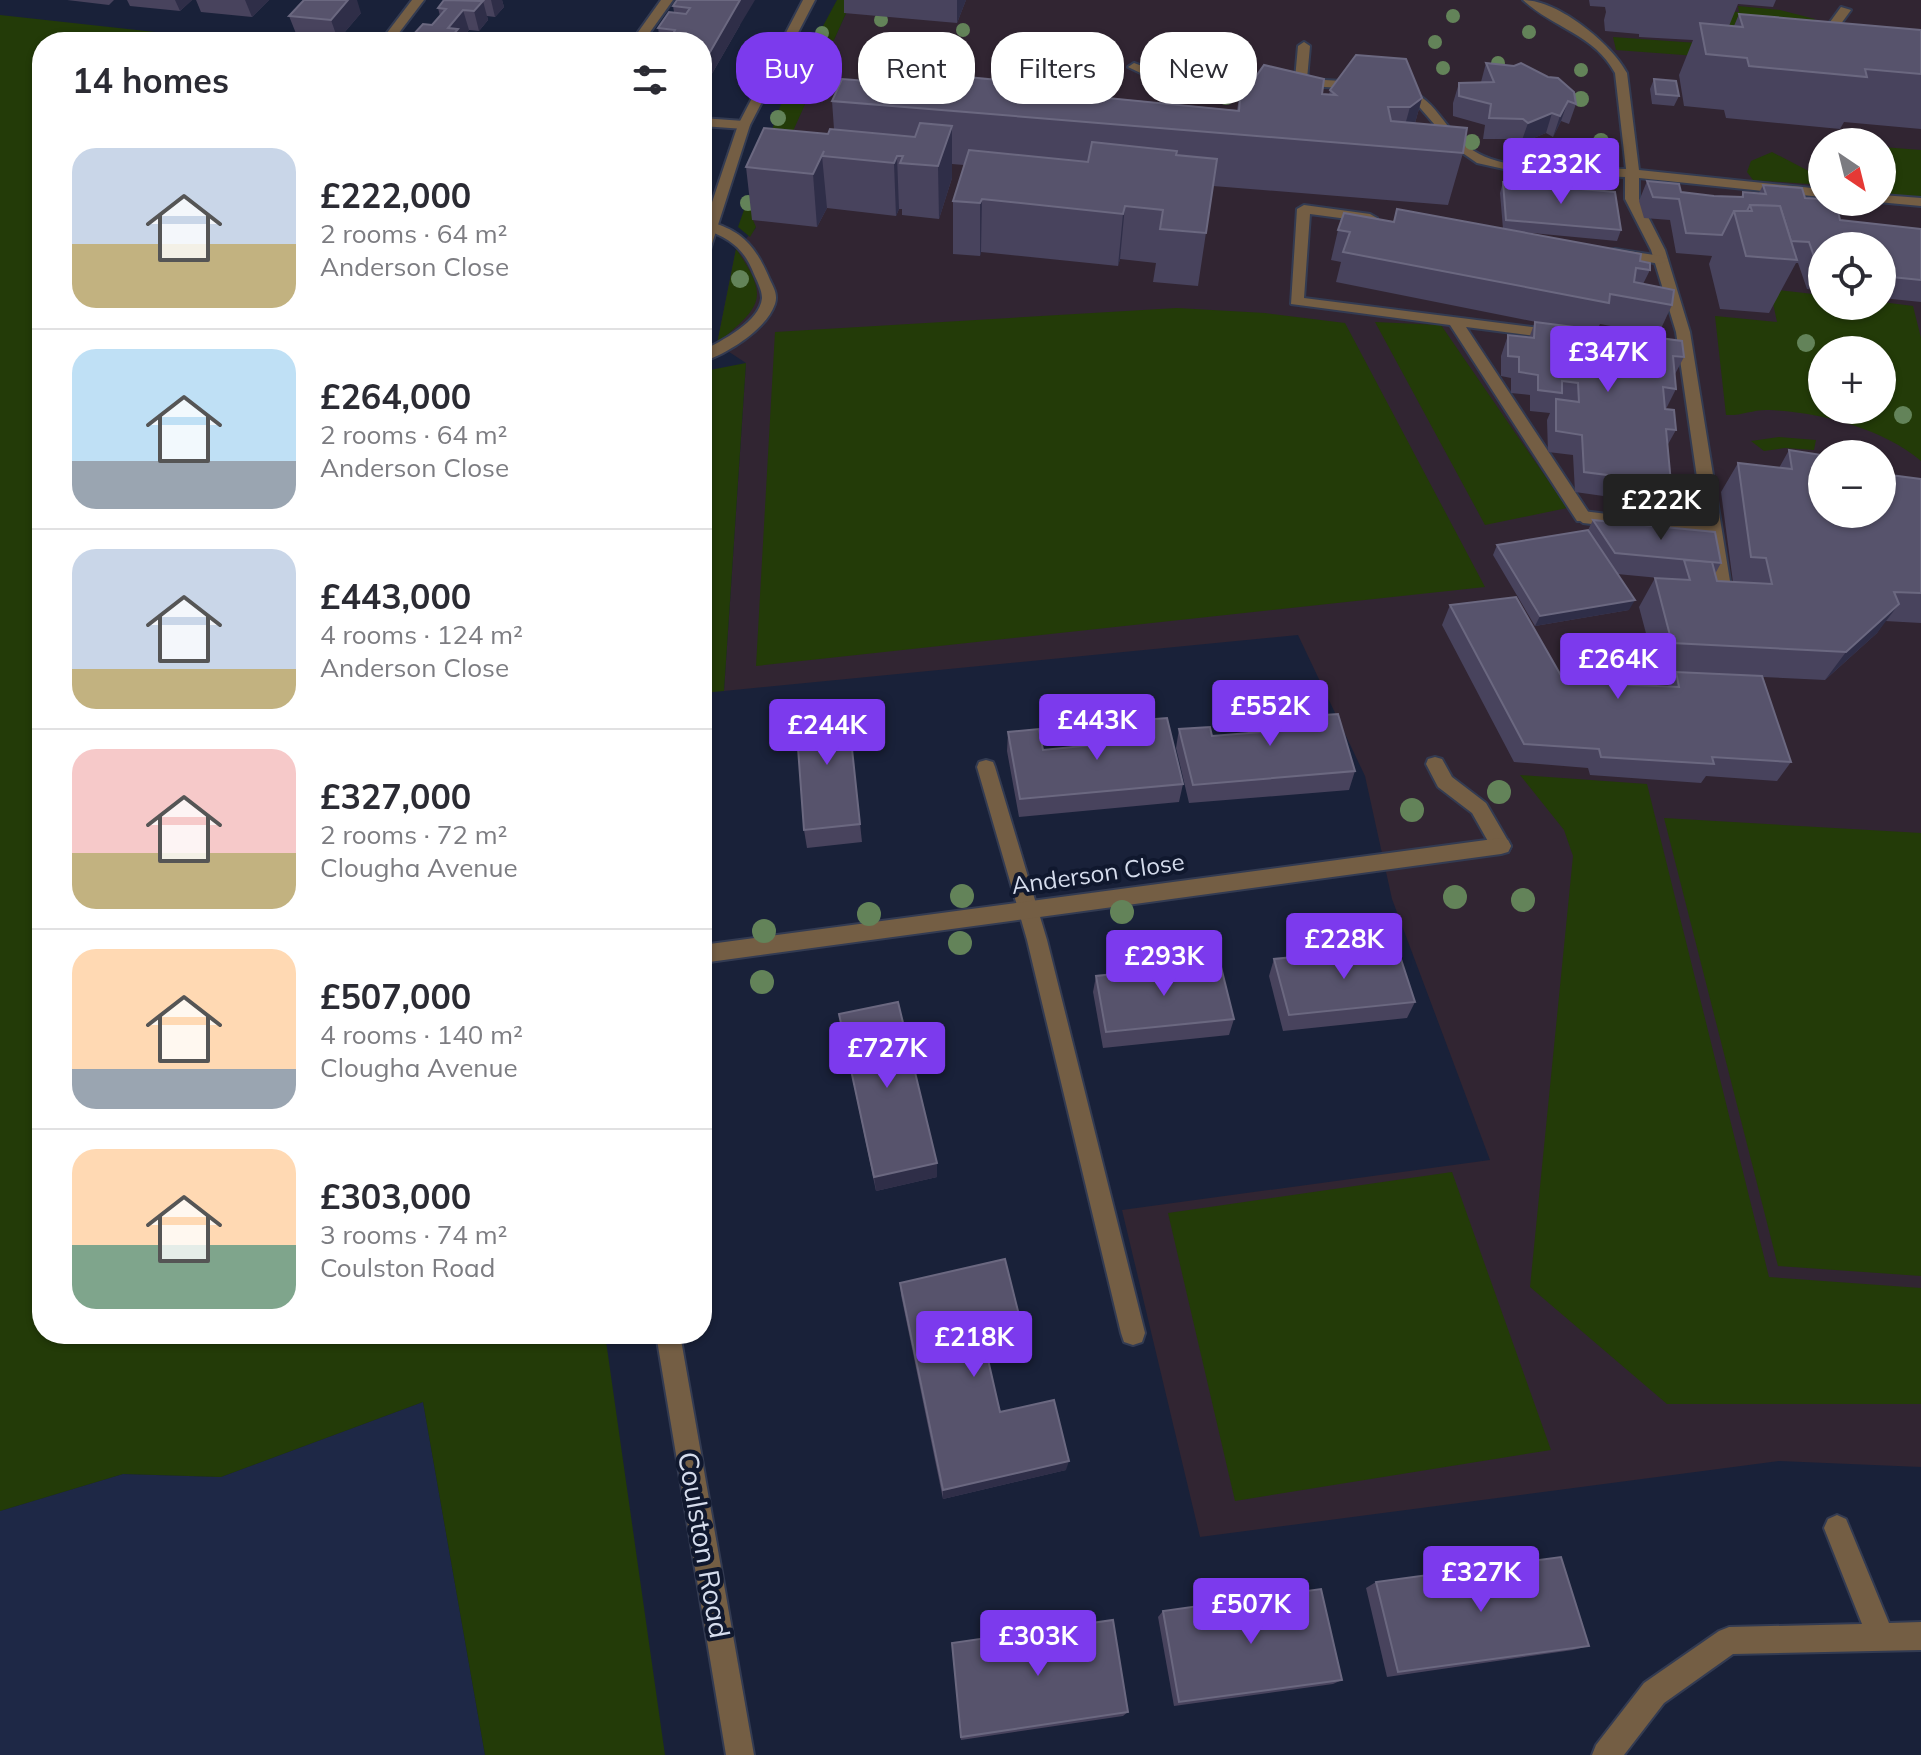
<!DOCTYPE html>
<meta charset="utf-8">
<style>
body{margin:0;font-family:Mulish,sans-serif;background:#f2f2f3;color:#2b2b33;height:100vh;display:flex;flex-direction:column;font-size:30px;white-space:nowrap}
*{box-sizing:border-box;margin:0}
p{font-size:26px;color:#7c7c81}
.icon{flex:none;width:44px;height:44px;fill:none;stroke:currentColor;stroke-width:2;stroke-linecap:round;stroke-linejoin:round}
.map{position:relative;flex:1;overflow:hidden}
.details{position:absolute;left:32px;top:32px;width:680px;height:1312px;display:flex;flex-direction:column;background:#fff;border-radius:32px;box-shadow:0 2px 6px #0004}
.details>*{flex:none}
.top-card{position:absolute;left:736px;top:32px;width:760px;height:72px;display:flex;gap:16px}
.needle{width:52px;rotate:145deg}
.buttons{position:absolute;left:1808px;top:128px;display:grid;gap:16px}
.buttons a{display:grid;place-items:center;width:88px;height:88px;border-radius:50%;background:#fff;box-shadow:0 2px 6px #0004;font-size:40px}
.price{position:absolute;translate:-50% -68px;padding:0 18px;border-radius:8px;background:#7c3aed;color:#fff;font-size:26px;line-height:52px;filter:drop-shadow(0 2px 4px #0008)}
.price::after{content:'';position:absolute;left:50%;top:48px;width:24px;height:18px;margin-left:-12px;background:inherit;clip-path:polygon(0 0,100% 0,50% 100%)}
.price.current{background:#222;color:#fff}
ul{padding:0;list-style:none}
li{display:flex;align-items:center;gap:24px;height:200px;padding:0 40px}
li+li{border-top:2px solid #e1e1e2}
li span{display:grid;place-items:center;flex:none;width:224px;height:160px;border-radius:24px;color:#555}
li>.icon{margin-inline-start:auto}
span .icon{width:96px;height:96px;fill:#fffc;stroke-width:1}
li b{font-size:34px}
h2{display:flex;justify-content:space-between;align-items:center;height:96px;padding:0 40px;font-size:34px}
.chip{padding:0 28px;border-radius:32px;background:#fff;box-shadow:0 2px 6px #0004;font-size:28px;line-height:72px}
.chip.current{background:#7c3aed;color:#fff}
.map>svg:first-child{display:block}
.built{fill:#1e2846}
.education{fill:#312532;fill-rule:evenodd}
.green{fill:#233b08;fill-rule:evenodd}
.water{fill:#045b8c;stroke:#4382a9;stroke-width:2}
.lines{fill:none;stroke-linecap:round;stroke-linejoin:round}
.service-casing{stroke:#333b52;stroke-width:4}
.pedestrian-casing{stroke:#333b52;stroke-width:4}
.minor-casing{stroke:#333b52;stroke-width:4}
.tertiary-casing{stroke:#333b52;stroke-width:4}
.service{fill:#745e44;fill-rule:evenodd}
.pedestrian{fill:#745e44;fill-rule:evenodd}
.minor{fill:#745e44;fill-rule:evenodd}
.tertiary{fill:#745e44;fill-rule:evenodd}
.tree{fill:#638359}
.wall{fill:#48435d}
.shaded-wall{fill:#2f2e48}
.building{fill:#57536c;stroke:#6b6880;stroke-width:2}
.labels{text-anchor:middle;stroke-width:8;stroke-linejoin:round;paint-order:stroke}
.street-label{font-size:24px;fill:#d5dcec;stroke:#10182e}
.near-street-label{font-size:28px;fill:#d5dcec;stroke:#10182e}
</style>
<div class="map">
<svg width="1921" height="1755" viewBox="0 0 1921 1755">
<rect width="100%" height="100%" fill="#192139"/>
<polygon class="built" points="423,1402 485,1755 0,1755 0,1511 123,1474 221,1477"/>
<path class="education" d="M852,0H1921V1467L1779,1461L1200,1537L1122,1210L1490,1160L1392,899L1365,776L1298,635L724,691L746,363L717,344L736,249L756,228L752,220ZM1822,142H1882V202H1822ZM1822,246H1882V306H1822ZM1822,350H1882V410H1822ZM1822,454H1882V514H1822Z"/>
<g class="green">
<polygon points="837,0 852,0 753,220 756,227 750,237 738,227 781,104"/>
<polygon points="1738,6 1780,10 1815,19 1778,62 1616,50 1613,37 1725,45 1719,11 1739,12"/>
<polygon points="0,15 246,42 42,42 42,1334 605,1334 665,1755 485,1755 423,1402 221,1477 123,1474 0,1511"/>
<polygon points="1882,147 1921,150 1921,199 1882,193"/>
<polygon points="1772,152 1822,178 1822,185 1753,180 1747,172 1751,161"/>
<path d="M736,249C772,300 759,307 717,344Z"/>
<path d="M1770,289L1822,295V306H1882V302L1913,306L1921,338V461C1882,428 1819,412 1769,410C1754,409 1741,416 1726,415L1715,316L1777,322ZM1822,350H1882V410H1822Z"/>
<polygon points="1177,308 1265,313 1345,323 1485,587 756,666 775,332"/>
<polygon points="1375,322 1441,325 1567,508 1485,525"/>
<polygon points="746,363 724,691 702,693 702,416 710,370"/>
<polygon points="1779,437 1816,440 1814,450 1785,448 1764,451 1751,441"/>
<polygon points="1520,775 1647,784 1769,1277 1921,1288 1921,1404 1667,1404 1530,1287 1573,856 1564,830"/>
<polygon points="1664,818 1921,833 1921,1276 1778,1266"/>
<polygon points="1452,1172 1551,1450 1235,1501 1168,1213"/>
</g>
<path class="water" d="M1569,636L1597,643L1631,666C1609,681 1586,672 1571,652Z"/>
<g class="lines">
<defs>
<g id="service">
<polygon points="661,0 673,0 643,42 631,42"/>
<path d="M1523,0C1558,0 1611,43 1627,73L1639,170L1822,189V197L1639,178V199L1665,250L1690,332L1730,581L1727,585L1721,587L1712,581L1706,537L1583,523L1575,517L1583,511L1704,526L1676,332L1651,250L1625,199V177L1522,173L1477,163L1454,147L1415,102L1390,89L1396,85C1440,97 1441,130 1474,151C1510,174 1584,168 1626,169L1615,73C1594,34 1553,28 1523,0Z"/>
<polygon points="1841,7 1851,10 1824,47 1816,47 1814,44"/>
<polygon points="1304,42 1310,46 1307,79 1360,82 1366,86 1364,89 1151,78 1128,67 1134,63 1153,70 1295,79 1298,46"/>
<polygon points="702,118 744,121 750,125 744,129 702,126"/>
<polygon points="1882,195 1921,198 1921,206 1878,202 1882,202"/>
<path d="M710,222C744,231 757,249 770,280C774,288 778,295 775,304C766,330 727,354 702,362V351C721,341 760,322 762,298C762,290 757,281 754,274C744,248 730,239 705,229L703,226Z"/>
<polygon points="1435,757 1442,759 1452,777 1486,803 1511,846 1508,852 1494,852 1472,813 1438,787 1426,764 1428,759"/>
<polygon points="986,760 993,762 995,767 1047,940 1145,1333 1142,1342 1133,1345 1124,1342 1121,1333 1027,940 977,767 979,762"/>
</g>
<g id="pedestrian">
<polygon points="1304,205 1370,214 1377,218 1370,222 1310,214 1304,298 1564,331 1566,334 1559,339 1466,327 1589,513 1591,517 1589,521 1577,521 1450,325 1291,304 1297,209"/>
<polygon points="1615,249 1661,256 1668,260 1661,264 1610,256 1610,250"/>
</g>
<g id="minor">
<polygon points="412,0 424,0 392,42 380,42"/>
<polygon points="1501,838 1508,840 1511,846 1508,852 1501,854 702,963 702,945"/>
<polygon points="1837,1515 1846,1519 1889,1623 1921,1622 1921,1650 1733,1654 1664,1703 1624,1755 1592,1755 1596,1745 1644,1683 1719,1631 1729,1627 1862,1624 1824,1528 1828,1519"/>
</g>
<g id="tertiary">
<polygon points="803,0 815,0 750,125 709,253 702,257 702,232 738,125"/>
<polygon points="656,1334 680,1334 754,1755 726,1755"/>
</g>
</defs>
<use href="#service" class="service-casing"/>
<use href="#pedestrian" class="pedestrian-casing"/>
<use href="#minor" class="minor-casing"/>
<use href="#tertiary" class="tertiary-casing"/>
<use href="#service" class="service"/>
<use href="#pedestrian" class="pedestrian"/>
<use href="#minor" class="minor"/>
<use href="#tertiary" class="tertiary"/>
</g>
<g class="tree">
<circle cx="1453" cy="16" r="7"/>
<circle cx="881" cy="20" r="7"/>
<circle cx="963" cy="30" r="7"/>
<circle cx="1529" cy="32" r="7"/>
<circle cx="822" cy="33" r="7"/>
<circle cx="1435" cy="42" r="7"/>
<circle cx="1182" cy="55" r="7"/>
<circle cx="807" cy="62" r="7"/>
<circle cx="1498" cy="63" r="7"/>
<circle cx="1443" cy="68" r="7"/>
<circle cx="1581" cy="70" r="7"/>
<circle cx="1207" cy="72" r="7"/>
<circle cx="794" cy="84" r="8"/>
<circle cx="1226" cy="97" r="8"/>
<circle cx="1581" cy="99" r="8"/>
<circle cx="778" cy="118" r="8"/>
<circle cx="1601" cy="141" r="8"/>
<circle cx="1472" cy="142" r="8"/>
<circle cx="1572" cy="152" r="8"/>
<circle cx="1548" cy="159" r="8"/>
<circle cx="748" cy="203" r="8"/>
<circle cx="740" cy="279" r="9"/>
<circle cx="1806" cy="343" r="9"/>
<circle cx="1903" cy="415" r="9"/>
<circle cx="1499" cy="792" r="12"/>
<circle cx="1412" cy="810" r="12"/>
<circle cx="962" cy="896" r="12"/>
<circle cx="1455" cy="897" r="12"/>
<circle cx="1523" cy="900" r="12"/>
<circle cx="1122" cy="912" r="12"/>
<circle cx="869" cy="914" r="12"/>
<circle cx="764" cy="931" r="12"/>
<circle cx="960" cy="943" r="12"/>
<circle cx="762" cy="982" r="12"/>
</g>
<g class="wall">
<polygon points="67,0 114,0 109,5"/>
<polygon points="127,0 192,0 180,11 130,6"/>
<polygon points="196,0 269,0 252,17 201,12"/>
<polygon points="444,0 502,0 504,7 495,17 487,16 488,20 479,31 469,30 461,39 462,42 414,42 412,36 432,25 440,16 438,8"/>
<polygon points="677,0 740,25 702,91 659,34 658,28 674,12 673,6"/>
<polygon points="844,0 966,0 957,23 844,13"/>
<polygon points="1589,0 1776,0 1773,7 1738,4 1729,26 1734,26 1739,14 1921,30 1921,129 1844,122 1840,129 1726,118 1724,110 1684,106 1679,75 1693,40 1639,37 1639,34 1605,31 1604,20 1606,12 1605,7 1590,6"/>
<polygon points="361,13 338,40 297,36 289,16"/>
<polygon points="1486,63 1576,104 1569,124 1561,121 1553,137 1546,133 1521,143 1517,139 1483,139 1485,125 1453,116 1453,103 1459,83 1481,82"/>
<polygon points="946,75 1008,88 1237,110 1241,86 1329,95 1330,90 1422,98 1415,123 1463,153 1448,205 1213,186 1198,286 1153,282 1156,263 1120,259 1118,266 981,252 980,256 953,254 953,201 964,165 952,164 952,178 939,219 902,215 902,209 899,209 896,216 827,208 817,227 752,220 746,167 828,134 834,129 832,101 946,87"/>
<polygon points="1654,79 1679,96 1674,106 1652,104 1650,89"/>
<polygon points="1647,181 1681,192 1714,196 1741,197 1743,192 1759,193 1763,185 1805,198 1840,220 1921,229 1921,302 1882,298 1882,246 1822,246 1822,291 1807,289 1798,263 1796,263 1769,313 1720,309 1709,264 1712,256 1676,253 1670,220 1644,218 1639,201"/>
<polygon points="1503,182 1621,230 1617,241 1521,232 1640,261 1650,270 1643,284 1672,305 1658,335 1600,324 1597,330 1684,357 1674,376 1676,389 1666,409 1676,430 1667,446 1671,483 1660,504 1575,492 1573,455 1548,452 1547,420 1550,413 1530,411 1530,395 1511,393 1511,378 1501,376 1501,356 1508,335 1529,338 1535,322 1546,324 1336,282 1341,262 1331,260 1338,230 1394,222 1503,229 1500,193"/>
<polygon points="1789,450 1822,514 1921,479 1921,623 1885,621 1877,633 1825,680 1763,677 1791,762 1777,781 1706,776 1701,783 1590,775 1588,768 1514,762 1442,625 1450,605 1563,679 1587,683 1668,686 1676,672 1656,671 1639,607 1655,578 1659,578 1617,574 1629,610 1535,626 1493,555 1497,545 1588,530 1593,520 1721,563 1715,574 1717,581 1733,582 1721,492 1738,463 1779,468"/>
<polygon points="847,702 862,842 807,848 804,830"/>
<polygon points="1272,702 1308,716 1355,771 1349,790 1189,803 1176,748 1179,729 1212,736 1253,733 1258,717 1268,716"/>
<polygon points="1118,722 1183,784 1179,802 1019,817 1007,751 1008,732 1043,750 1116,744"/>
<polygon points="1274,959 1415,1002 1407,1018 1283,1031 1269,976"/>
<polygon points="1096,976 1234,1019 1229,1035 1103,1048 1093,992"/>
<polygon points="839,1014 937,1177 876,1191"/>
<polygon points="900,1283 1020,1319 1019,1331 983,1340 1000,1412 1066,1470 943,1499 901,1295"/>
<polygon points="1376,1582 1589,1646 1573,1650 1387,1677 1366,1588"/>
<polygon points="1163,1611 1342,1680 1333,1684 1174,1706 1158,1617"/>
<polygon points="952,1643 1128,1712 1123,1716 961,1740"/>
</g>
<g class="shaded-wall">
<polygon points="175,0 192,0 180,11"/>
<polygon points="245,0 269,0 252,17"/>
<polygon points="348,0 357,0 361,13 338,40 331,20"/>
<polygon points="491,0 502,0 504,7 495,17"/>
<polygon points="740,0 755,0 740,25 702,91 702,66"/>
<polygon points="957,0 966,0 957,23"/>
<polygon points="483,1 488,20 479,31 474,11"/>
<polygon points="463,10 469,30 461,39 462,42 449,42 448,28"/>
<polygon points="1422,98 1408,148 1399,147 1410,107"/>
<polygon points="1568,101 1561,121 1553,137 1560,116"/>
<polygon points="1552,113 1546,133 1521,143 1528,123"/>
<polygon points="952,126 952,178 939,219 938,166"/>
<polygon points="822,156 827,208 817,227 813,174"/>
<polygon points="897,156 899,209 896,216 894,163"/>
<polygon points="982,199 981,252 980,256 980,203"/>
<polygon points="1125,206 1120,259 1118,266 1123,214"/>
<polygon points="1635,600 1629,610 1535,626 1540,616"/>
<polygon points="1899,604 1877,633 1825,680 1846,652"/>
<polygon points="937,1163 937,1177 876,1191 874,1177"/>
<polygon points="1020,1319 1019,1331 980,1341 981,1329"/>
<polygon points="1069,1461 1066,1470 943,1499 943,1490"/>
</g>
<g class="building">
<polygon points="304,0 348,0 331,20 289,16"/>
<polygon points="444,0 483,1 474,11 463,10 448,28 458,29 449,40 412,36 423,24 432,25 446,9 438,8"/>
<polygon points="677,0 740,0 702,66 702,42 649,42 655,34 672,36 675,30 658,28 669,12 686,14 690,8 673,6"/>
<polygon points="1739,14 1921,30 1921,74 1865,69 1867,77 1749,66 1747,58 1706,54 1700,23 1743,27"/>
<polygon points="1356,55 1406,59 1422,98 1410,107 1388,107 1391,121 1467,128 1463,153 832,101 842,79 959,88 961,82 946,75 1008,81 1006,88 1239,111 1241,86 1250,85 1264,65 1324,79 1322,94 1336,95 1330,90"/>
<polygon points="1486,63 1514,66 1521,63 1548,77 1558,78 1574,92 1576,104 1568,101 1560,116 1552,113 1528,123 1523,119 1489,118 1491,104 1459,96 1459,83 1494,82"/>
<polygon points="1654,79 1676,81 1679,96 1656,94"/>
<polygon points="920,123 952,126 938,166 900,163 903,156 897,156 894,163 822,156 824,151 813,174 746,167 764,128 828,134 830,129 915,137"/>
<polygon points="1092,142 1177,151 1176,155 1217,159 1206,233 1160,229 1163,210 1125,206 1123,214 982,199 980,203 953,201 969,150 1088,162"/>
<polygon points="1647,181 1679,184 1681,192 1714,196 1743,197 1743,192 1766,194 1763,185 1802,188 1805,198 1822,199 1822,202 1836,202 1840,220 1921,229 1921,280 1882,276 1882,246 1822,246 1822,269 1818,268 1809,242 1791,241 1780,206 1750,205 1747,211 1734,211 1722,235 1686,233 1679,199 1653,197"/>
<polygon points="1503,182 1615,192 1621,230 1506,220"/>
<polygon points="1750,205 1780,206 1797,260 1746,256 1734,211 1752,211"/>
<polygon points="1397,209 1641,254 1640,261 1650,263 1650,270 1636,268 1634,282 1674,290 1672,305 1610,294 1609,303 1343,252 1350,232 1338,230 1344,213 1394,222"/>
<polygon points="1535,322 1682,341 1684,357 1673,356 1676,389 1663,387 1665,409 1674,410 1676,430 1666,429 1671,483 1584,472 1582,435 1556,431 1556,399 1579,402 1578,383 1562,381 1562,393 1538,390 1538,375 1519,372 1519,357 1508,356 1508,335 1534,338"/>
<polygon points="1789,450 1822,455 1822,514 1882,514 1882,474 1921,479 1921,593 1894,592 1899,604 1846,652 1672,643 1655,578 1690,580 1684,560 1712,562 1717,581 1772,584 1766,558 1751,557 1738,463 1792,469"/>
<polygon points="1593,520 1715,532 1721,563 1615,553"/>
<polygon points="1588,530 1635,600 1540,616 1497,545"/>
<polygon points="1516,597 1563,679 1587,683 1679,687 1676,672 1762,676 1791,762 1712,757 1714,764 1601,757 1599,749 1524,744 1450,605"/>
<polygon points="1303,700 1308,716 1338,714 1355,771 1193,785 1179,729 1210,727 1212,736 1261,732 1258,717 1276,715 1272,702"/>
<polygon points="847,702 860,824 804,830 795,707"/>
<polygon points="1167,718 1183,784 1020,799 1008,732 1039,729 1043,750 1083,746 1122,743 1118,722"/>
<polygon points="1397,947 1415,1002 1289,1015 1274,959"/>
<polygon points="1220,963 1234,1019 1106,1032 1096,976"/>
<polygon points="898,1002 937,1163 874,1177 839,1014"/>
<polygon points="1005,1259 1020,1319 981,1329 1000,1412 1054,1400 1069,1461 943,1490 900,1283"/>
<polygon points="1561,1557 1589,1646 1398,1672 1376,1582"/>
<polygon points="1321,1589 1342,1680 1179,1702 1163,1611"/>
<polygon points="1113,1620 1128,1712 961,1737 952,1643"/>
</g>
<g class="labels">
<g class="street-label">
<text transform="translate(1098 874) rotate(-8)" y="8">Anderson Close</text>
</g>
<g class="near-street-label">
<text transform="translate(704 1545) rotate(80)" y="10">Coulston Road</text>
</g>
</g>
</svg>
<div class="buttons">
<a><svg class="needle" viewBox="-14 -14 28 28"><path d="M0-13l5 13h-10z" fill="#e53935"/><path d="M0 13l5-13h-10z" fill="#7c7c81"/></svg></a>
<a><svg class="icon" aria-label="locate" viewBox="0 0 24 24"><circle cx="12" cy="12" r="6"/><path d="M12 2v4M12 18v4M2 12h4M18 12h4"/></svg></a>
<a>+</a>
<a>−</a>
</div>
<b class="price" style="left:1561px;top:206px">£232K</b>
<b class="price" style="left:1608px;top:394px">£347K</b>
<b class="price current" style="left:1661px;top:542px">£222K</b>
<b class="price" style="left:1618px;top:701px">£264K</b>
<b class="price" style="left:1270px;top:748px">£552K</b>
<b class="price" style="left:1097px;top:762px">£443K</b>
<b class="price" style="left:827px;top:767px">£244K</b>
<b class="price" style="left:1344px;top:981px">£228K</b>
<b class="price" style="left:1164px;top:998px">£293K</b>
<b class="price" style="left:887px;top:1090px">£727K</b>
<b class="price" style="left:974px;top:1379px">£218K</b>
<b class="price" style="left:1481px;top:1614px">£327K</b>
<b class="price" style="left:1251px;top:1646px">£507K</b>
<b class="price" style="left:1038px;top:1678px">£303K</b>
<div class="top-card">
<a class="chip current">Buy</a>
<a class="chip">Rent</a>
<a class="chip">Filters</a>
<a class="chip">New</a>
</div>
<section class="details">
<h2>14 homes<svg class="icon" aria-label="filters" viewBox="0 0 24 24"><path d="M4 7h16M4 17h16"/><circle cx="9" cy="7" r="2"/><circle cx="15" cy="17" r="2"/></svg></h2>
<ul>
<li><span style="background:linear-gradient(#c9d6e8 60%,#c2b280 0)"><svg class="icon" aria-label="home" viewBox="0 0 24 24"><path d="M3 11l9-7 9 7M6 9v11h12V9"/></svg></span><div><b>£222,000</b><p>2 rooms · 64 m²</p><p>Anderson Close</p></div></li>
<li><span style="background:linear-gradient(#bfe0f5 70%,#9aa5b1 0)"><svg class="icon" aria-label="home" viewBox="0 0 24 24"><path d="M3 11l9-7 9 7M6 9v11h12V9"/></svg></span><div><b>£264,000</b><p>2 rooms · 64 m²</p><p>Anderson Close</p></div></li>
<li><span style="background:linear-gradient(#c9d6e8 75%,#c2b280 0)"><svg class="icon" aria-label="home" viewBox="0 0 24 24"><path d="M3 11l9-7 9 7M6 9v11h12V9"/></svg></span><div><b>£443,000</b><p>4 rooms · 124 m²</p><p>Anderson Close</p></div></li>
<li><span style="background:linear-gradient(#f6c9c9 65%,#c2b280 0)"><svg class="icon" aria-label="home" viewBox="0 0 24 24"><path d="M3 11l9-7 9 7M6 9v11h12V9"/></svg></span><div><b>£327,000</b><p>2 rooms · 72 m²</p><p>Clougha Avenue</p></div></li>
<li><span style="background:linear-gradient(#ffd9b3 75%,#9aa5b1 0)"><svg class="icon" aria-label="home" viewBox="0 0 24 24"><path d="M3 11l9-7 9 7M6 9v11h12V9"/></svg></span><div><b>£507,000</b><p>4 rooms · 140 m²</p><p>Clougha Avenue</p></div></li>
<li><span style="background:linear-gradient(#ffd9b3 60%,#7fa58c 0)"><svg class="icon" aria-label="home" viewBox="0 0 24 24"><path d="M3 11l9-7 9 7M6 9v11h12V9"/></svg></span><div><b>£303,000</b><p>3 rooms · 74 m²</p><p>Coulston Road</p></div></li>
</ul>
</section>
</div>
